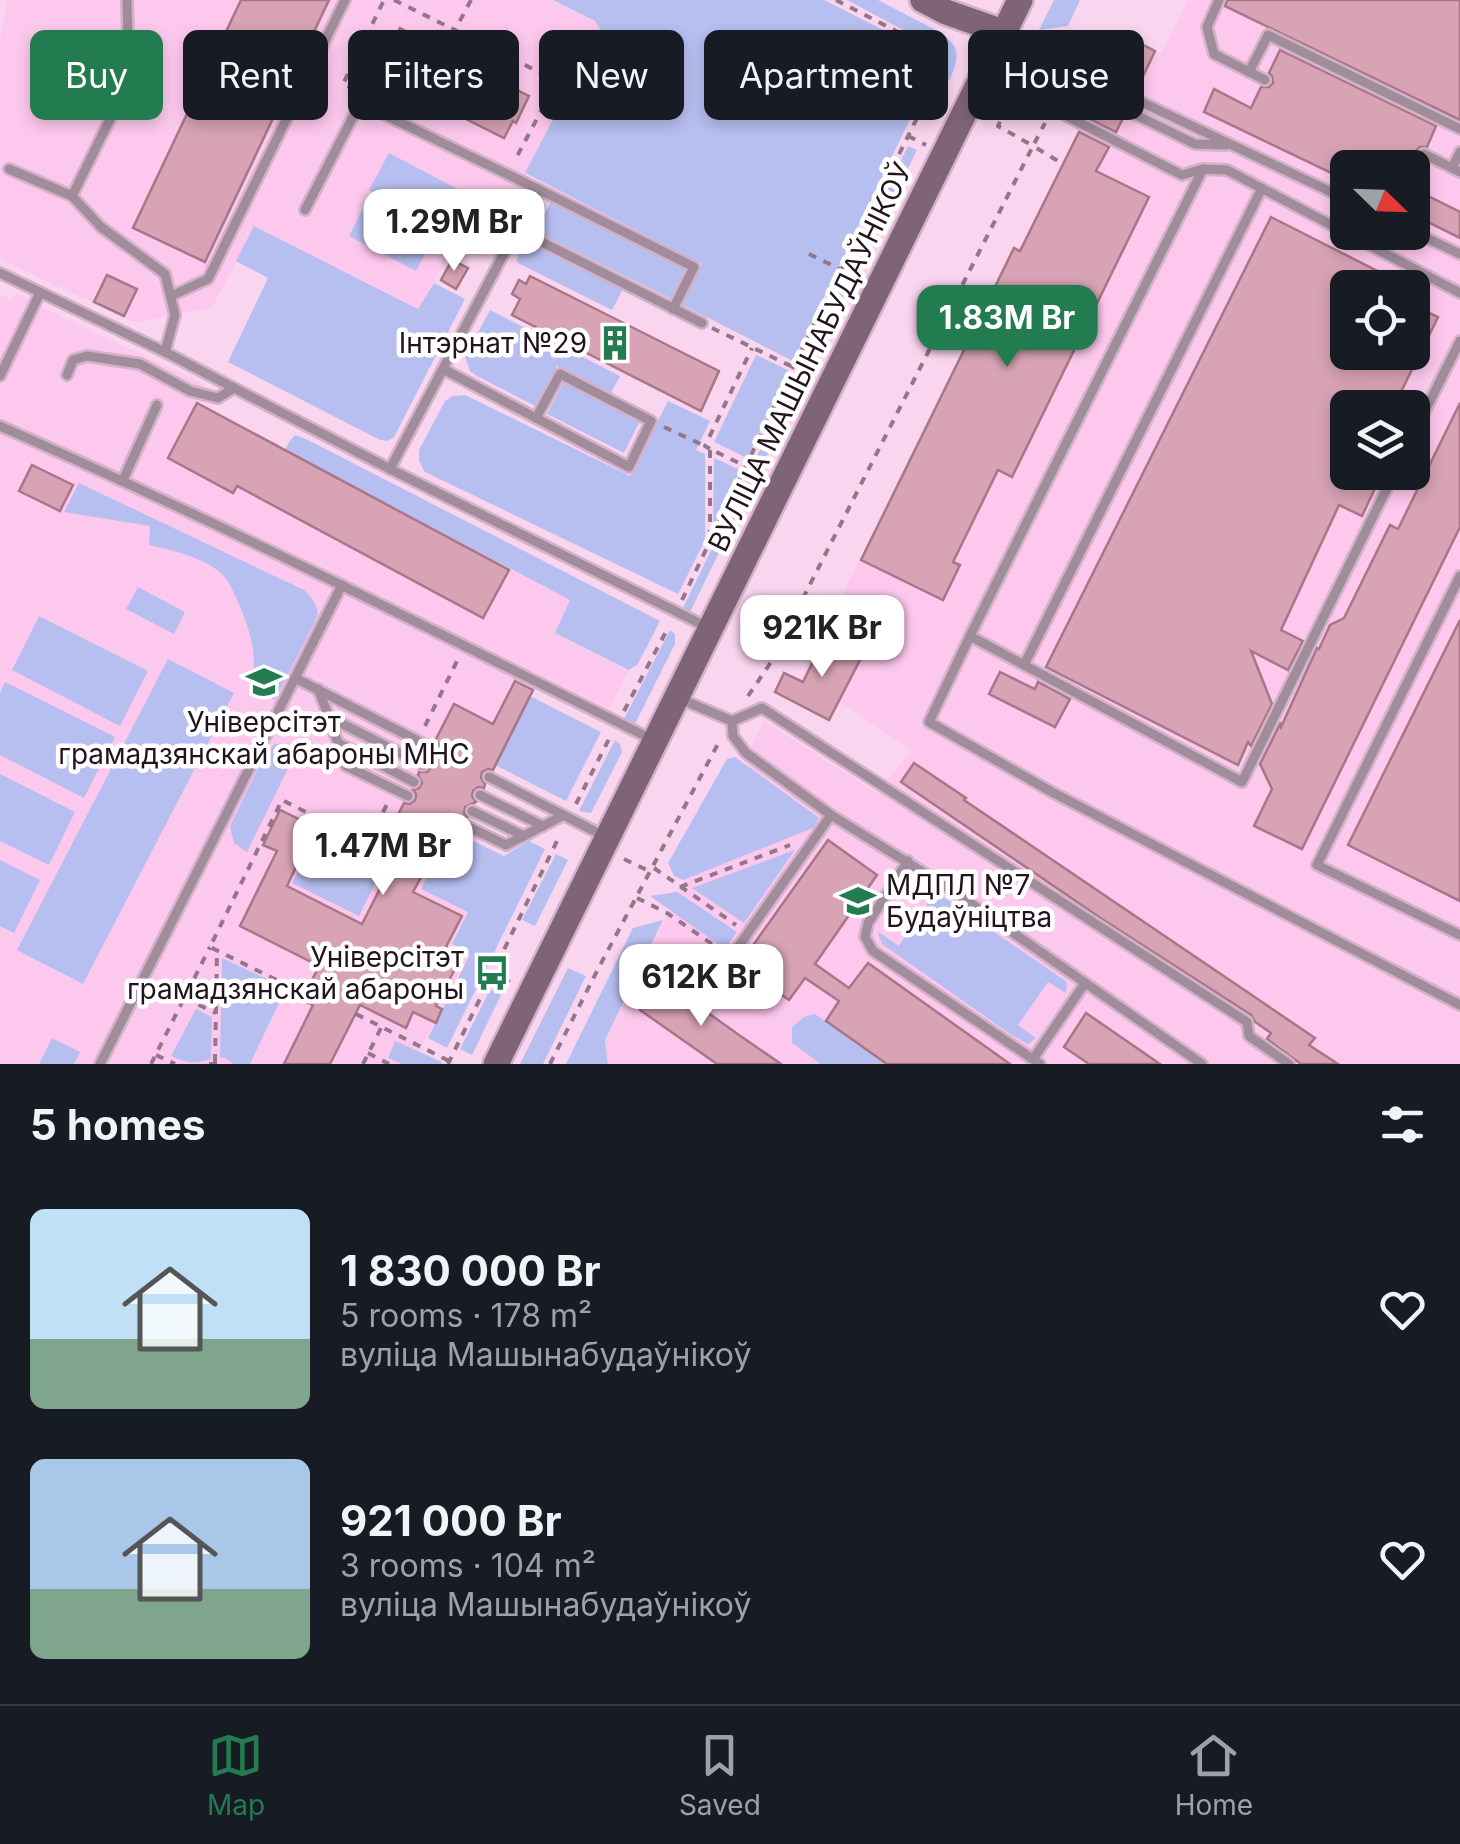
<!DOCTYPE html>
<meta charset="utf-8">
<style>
body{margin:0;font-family:Inter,sans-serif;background:#242831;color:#f1f3f6;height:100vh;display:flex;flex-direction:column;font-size:38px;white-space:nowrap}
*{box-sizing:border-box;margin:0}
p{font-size:32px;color:#9ea1a6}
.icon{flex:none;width:55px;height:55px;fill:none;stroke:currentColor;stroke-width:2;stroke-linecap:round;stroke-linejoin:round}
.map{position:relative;height:1064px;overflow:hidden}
.details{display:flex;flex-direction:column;background:#171b24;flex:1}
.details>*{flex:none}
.top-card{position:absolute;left:30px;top:30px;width:1400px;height:90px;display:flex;gap:20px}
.needle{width:65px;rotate:113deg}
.tools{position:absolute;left:1330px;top:150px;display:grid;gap:20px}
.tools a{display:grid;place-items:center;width:100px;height:100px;border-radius:15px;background:#171b24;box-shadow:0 5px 15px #0003;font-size:50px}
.price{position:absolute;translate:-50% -85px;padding:0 22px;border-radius:20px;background:#fff;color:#222;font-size:32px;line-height:65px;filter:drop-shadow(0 2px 5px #0008)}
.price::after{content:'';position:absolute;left:50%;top:60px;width:30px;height:22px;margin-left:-15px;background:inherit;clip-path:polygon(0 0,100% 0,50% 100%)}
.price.active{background:#237c50;color:#fff}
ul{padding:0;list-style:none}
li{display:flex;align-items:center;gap:30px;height:250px;padding:0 30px}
li span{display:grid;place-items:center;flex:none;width:280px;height:200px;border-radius:15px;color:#555}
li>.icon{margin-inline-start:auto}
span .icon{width:120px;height:120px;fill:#fffc;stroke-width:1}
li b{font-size:42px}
h2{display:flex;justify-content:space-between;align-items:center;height:120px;padding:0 30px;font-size:42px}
.pill{padding:0 35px;border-radius:15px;background:#171b24;box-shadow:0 5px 15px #0003;font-size:35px;line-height:90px}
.pill.active{background:#237c50;color:#fff}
.dock{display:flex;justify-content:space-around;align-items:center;height:140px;border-top:2px solid #363941;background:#171b24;font-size:28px;color:#9ea1a6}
.dock a{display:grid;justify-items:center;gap:5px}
.dock .active{color:#237c50}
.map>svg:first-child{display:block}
.built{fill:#fdc8ed;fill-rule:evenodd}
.green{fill:#b7bff1}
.building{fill:#d8a3b5;stroke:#a87687;stroke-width:2.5}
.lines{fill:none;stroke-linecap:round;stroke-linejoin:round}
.service-casing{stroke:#d3b2c9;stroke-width:14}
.secondary-casing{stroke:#d3b2c9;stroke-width:30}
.path{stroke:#92778a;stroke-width:4;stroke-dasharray:8 8;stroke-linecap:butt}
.service{stroke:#a08c9a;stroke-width:9}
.secondary{stroke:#7f6477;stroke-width:25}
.labels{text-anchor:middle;stroke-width:9;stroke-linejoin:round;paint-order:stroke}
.poi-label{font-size:28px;fill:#23131e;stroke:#fff;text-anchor:end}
.street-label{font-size:28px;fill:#23131e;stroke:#fff}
</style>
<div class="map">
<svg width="1460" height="1064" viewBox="0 0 1460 1064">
<rect width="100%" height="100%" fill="#fad5ef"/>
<g class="built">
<polygon points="7,0 553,0 602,25 483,258 455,244 419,309 255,226 212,308 134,322 0,259 0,40"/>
<path d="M1188,0H1460V1064H608L605,1040L764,721L877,793L912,750L839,701L800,681L1014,248L1021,251L1126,36L1161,54ZM1348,168H1412V232H1348ZM1348,288H1412V352H1348ZM1348,408H1412V472H1348Z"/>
<polygon points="0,294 12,300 15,294 205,385 198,404 570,600 555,633 629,670 609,709 532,671 526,686 533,690 460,835 515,862 413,1064 0,1064"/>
</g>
<g class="green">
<polygon points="553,0 824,0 923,50 928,82 793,361 681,304 702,264 525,173 600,29 595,21"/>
<polygon points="847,0 878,0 934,29 926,42"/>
<polygon points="1054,0 1080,0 1068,26 1039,30"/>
<path d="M940,33C962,47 959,59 949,81L938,77L932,46Z"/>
<polygon points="908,146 917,150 690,612 683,608"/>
<polygon points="389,153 463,192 443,229 369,190"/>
<polygon points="368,198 436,233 416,271 349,236"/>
<polygon points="551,202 689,270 674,300 535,231"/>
<polygon points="254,226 418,309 434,283 465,299 394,437 388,441 380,440 228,362 268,278 236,261"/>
<polygon points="523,246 536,246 623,289 612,310 516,262"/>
<polygon points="490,310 620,376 611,393 557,366 537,407 477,376 470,371 465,357"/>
<polygon points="756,355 788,370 747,458 714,442"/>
<polygon points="564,382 640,421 624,453 547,414"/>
<polygon points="465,395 630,476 668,401 710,421 696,450 705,454 705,540 678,594 425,472 419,461 419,450 445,401 453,396"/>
<polygon points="295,435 308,440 660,621 638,664 629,670 555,633 570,600 285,450 289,442"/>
<polygon points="714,458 740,470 713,529"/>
<path d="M79,483L304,590C312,598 317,603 318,615L275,700L251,688C259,654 249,626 235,595C230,585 227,577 217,570C198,556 172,550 149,545L150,526L64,512Z"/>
<polygon points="138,587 185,612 174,634 126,609"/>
<polygon points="39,616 148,671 120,726 12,670"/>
<polygon points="670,630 675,634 675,644 635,724 624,719"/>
<polygon points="168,659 234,693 83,984 17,950"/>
<polygon points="5,682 115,737 84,798 0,755 0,693"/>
<polygon points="530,696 601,732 566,801 495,765"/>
<polygon points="615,740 620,744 622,752 591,813 579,811"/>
<polygon points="285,743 298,748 247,852 234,843 230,826 267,750 275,744"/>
<polygon points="735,757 819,818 813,828 683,880 674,876 668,863 727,759"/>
<polygon points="0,774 75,812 49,865 0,841"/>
<polygon points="321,824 388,858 359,916 292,883"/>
<polygon points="465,837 504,856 529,841 545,849 447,1048 428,1038 470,954 452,944 468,912 421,889 430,871 445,878"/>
<polygon points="795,850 744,923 692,888"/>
<polygon points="556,854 568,860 535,926 522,920"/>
<polygon points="0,860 40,880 14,933 0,926"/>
<polygon points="908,885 933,890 1067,982 1066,993 1048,982 1018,1025 1036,1038 1028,1044 1013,1036 882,944 877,931 899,946 930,900"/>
<polygon points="677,892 737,932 725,949 650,896"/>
<polygon points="663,920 605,1040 608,1064 566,1064 633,928"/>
<polygon points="222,958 286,988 250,1064 233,1064 227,1059 220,1057"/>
<polygon points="568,968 586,976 543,1064 520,1064"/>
<polygon points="490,990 501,995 472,1055 460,1049"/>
<path d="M196,1009L212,1017L211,1059C192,1064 190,1064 171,1056Z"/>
<polygon points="815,1014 887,1064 821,1064 792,1043 792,1027 804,1017"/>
<polygon points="52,1038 80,1052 74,1064 39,1064"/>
<polygon points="395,1041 442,1062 441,1064 402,1064 388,1058"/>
</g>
<g class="building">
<polygon points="241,0 329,0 205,262 133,228"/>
<polygon points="1227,0 1460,0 1460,120 1225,6"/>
<polygon points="400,28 425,41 420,50 456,68 459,61 529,96 516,123 513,121 504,138 434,103 439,94 408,79 400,96 354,72 362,55 367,58 378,36 392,43"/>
<polygon points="1126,36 1155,51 1136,91 1128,92 1126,101 1105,91 1111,84 1107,76"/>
<polygon points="1280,50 1436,126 1427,147 1420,147 1416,151 1417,158 1420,161 1417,168 1348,168 1348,181 1204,112 1214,89 1251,108 1261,87 1269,87 1273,83 1272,76 1269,73"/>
<polygon points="1093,103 1123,118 1116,132 1086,117"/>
<polygon points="1079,132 1109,147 1096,171 1149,197 1012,477 998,470 953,562 960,565 943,600 861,560 1014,248 1020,251"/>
<polygon points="1412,188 1460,212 1460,238 1412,214"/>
<polygon points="1271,217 1411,288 1348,288 1348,352 1412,352 1412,305 1438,317 1393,408 1348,408 1348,472 1363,472 1379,480 1362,516 1339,505 1281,630 1303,641 1288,670 1251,651 1272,704 1251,746 1248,742 1238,765 1046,667"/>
<polygon points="452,260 468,268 456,289 441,280"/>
<polygon points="107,275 137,289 124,316 94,302"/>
<polygon points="530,276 719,371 701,411 512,315 520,299 512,294 519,280 526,284"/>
<polygon points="197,403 509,570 483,618 237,486 233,493 168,458"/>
<polygon points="1460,403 1460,527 1302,849 1254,826 1272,789 1260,764 1280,724 1281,727 1317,648 1319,649 1330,625 1344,618 1390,525 1398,529"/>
<polygon points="32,465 73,485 60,511 19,491"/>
<polygon points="1460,620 1460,901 1348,845"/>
<polygon points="825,637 862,656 829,720 775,692 784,673 803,682"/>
<polygon points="1000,672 1035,689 1038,682 1070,699 1055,727 989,694"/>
<polygon points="515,681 533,690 493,770 488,769 482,772 481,778 485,784 484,788 478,787 473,791 472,796 476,802 465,807 464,813 467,817 461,818 457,822 458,829 462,832 443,870 429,863 413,892 462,916 446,947 462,955 436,1006 442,1009 436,1023 413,1012 406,1028 360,1005 330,1064 284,1064 313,1005 302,1000 319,966 240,926 277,851 263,845 280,810 315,827 287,886 362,924 400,849 385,841 404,803 410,804 415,800 416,794 413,790 419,788 422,783 418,775 419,772 427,772 431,768 430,761 427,758 428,755 436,755 440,751 439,744 435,741 454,704 493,724"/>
<polygon points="914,763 966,798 964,800 1315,1038 1309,1045 1338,1064 1301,1064 1267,1039 1271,1033 1255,1022 1251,1015 1102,919 901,782"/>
<polygon points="828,840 877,875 815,964 849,988 868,963 1010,1064 887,1064 826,1021 839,1001 805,978 789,1000 739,965"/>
<polygon points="662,980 739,1035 781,1064 717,1064 640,1010"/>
<polygon points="1086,1013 1160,1064 1089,1064 1064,1047"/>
</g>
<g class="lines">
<defs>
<g id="service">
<polyline points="127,0 129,81 72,196 101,227 165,274 175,315 165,352"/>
<polyline points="1219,0 1207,27 1214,54 1265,80"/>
<polyline points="1006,34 1103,83"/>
<polyline points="1026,44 1045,105 1182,175 1203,169 1227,170 1460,293"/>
<polyline points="1032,64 1195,144 1226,145"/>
<polyline points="1249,72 1268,35 1460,129"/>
<polyline points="1133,98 1348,200"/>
<polyline points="1424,154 1460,172"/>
<polyline points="1452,168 1460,152"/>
<polyline points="9,169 72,196"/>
<polyline points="1203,169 970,636 1242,782 1395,472"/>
<polyline points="538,189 694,267 673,309"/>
<polyline points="305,210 360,103 538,189 390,469"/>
<polyline points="516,229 702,323"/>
<polyline points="1412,231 1460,254"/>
<polyline points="0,273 165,352 390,469 707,627"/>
<polyline points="171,296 208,279 345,0"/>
<polyline points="443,369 629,467 651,421 560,374 536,418"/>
<polyline points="67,375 73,360 87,356 140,364 190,391 218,398 234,388"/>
<polyline points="0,376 40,293"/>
<path d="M0,426C221,523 437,632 653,740"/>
<polyline points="1412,437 1460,341"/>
<polyline points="123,480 157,405"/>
<polyline points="1460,576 1317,865 1460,935"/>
<polyline points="970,636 929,722 1050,791 1460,1005"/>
<polyline points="1024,665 1262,188"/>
<polyline points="295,678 432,748"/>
<polyline points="318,689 329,717 423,765"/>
<polyline points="678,698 732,721 762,708 1247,1022 1249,1036 1289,1064"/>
<polyline points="329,718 338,743 414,782"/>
<polyline points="732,721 733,736 746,753 831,815 947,887 1202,1064"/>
<polyline points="339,743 346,766 408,796"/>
<polyline points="489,777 606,837"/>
<polyline points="480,795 543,826"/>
<polyline points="472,811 524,836"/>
<polyline points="465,825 506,845 562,816"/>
<polyline points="908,861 868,923 865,937 873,951 1040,1064"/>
<polyline points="726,964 831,815"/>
<polyline points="1033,1059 1085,983"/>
<polyline points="100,1064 342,585"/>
</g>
<g id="secondary">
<polyline points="923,0 946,12 1003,32"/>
<polyline points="496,1064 1020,0"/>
</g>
</defs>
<use href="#service" class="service-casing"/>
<use href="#secondary" class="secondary-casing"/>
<g class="path">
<polyline points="394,0 455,30 441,60"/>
<polyline points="471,0 455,30 557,81 514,162"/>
<polyline points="836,0 929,48"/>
<polyline points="1079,57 1090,34 1120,49"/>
<polyline points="936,80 948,86"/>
<polyline points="355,89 343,84 384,0"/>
<polyline points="998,111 1004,113 998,126 1033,146 1045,123"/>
<polyline points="908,136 926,145"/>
<polyline points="809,254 842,270"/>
<polyline points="953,301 970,311"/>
<polyline points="712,328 793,367"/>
<polyline points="664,427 705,446"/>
<polyline points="710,449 705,446 752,348"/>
<polyline points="710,538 710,449 747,467"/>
<polyline points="682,600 793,367 936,80 929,48 935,35"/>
<polyline points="748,696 769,665 1033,146 1063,164"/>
<polyline points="624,711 669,626"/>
<polyline points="425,726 458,659"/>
<polyline points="576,804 610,737"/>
<polyline points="624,859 651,872"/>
<polyline points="654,868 736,925"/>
<polyline points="680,887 790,845"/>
<polyline points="637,898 667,913 718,948"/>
<polyline points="492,973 510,982"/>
<polyline points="305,994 210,947 282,800 368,843 388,802"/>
<polyline points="184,998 216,1013"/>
<polyline points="356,1014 449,1061"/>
<polyline points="368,1053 389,1064"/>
<polyline points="156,1055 175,1064"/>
<polyline points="215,1062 217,951"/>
<polyline points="151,1064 210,947"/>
<polyline points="209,1064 222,1064"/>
<polyline points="363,1064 381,1028"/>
<polyline points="448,1064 560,835"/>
<polyline points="550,1064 598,969 719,742"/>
</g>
<use href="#service" class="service"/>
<use href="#secondary" class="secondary"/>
</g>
<defs>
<symbol id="building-bare" viewBox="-9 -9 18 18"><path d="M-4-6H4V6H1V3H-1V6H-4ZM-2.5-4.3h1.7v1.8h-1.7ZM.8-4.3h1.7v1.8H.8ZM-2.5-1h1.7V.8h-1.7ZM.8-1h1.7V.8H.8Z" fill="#237c50" stroke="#fff" stroke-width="2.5" paint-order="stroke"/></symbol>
<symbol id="university-bare" viewBox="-9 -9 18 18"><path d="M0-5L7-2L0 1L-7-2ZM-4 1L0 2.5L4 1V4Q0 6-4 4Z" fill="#237c50" stroke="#fff" stroke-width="2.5" paint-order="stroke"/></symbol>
<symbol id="bus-bare" viewBox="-9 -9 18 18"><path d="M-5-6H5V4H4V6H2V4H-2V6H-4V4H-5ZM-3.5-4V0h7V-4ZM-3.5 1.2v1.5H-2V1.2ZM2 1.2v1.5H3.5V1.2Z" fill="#237c50" stroke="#fff" stroke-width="2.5" paint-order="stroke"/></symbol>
</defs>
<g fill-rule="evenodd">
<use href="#building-bare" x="590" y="318" width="50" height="50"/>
<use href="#university-bare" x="239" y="657" width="50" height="50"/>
<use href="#university-bare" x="833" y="876" width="50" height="50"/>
<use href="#bus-bare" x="467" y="948" width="50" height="50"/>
</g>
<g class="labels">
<g class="poi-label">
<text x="587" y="353">Інтэрнат №29</text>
<text x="264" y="732" text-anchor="middle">Універсітэт<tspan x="264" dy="32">грамадзянскай абароны МНС</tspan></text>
<text x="886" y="895" text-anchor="start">МДПЛ №7<tspan x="886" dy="32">Будаўніцтва</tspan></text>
<text x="464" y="967">Універсітэт<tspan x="464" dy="32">грамадзянскай абароны</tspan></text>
</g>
<g class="street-label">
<text transform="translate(810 357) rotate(-64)" y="10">ВУЛІЦА МАШЫНАБУДАЎНІКОЎ</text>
</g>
</g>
</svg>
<div class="tools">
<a><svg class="needle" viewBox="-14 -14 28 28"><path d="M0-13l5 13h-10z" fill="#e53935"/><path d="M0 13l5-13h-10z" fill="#9ea1a6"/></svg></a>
<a><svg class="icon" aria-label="locate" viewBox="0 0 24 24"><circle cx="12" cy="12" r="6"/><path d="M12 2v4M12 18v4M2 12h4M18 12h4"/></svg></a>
<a><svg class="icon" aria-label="layers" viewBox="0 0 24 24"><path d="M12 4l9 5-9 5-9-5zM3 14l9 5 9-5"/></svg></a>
</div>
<b class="price" style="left:454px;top:274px">1.29M Br</b>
<b class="price active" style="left:1007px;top:370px">1.83M Br</b>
<b class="price" style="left:822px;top:680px">921K Br</b>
<b class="price" style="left:383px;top:898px">1.47M Br</b>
<b class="price" style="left:701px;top:1029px">612K Br</b>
<div class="top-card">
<a class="pill active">Buy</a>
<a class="pill">Rent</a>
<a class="pill">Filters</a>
<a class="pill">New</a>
<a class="pill">Apartment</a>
<a class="pill">House</a>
</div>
</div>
<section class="details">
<h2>5 homes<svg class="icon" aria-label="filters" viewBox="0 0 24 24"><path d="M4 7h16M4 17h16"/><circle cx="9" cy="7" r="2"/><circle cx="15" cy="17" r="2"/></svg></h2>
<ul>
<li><span style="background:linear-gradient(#bfe0f5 65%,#7fa58c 0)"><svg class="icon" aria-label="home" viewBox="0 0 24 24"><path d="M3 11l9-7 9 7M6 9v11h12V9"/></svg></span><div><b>1 830 000 Br</b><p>5 rooms · 178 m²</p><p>вуліца Машынабудаўнікоў</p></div><svg class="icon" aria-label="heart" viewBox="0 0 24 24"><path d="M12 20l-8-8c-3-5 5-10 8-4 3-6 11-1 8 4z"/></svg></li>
<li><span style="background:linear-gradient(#a9c7e8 65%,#7fa58c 0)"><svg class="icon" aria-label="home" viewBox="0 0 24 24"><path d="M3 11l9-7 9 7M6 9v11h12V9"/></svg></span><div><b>921 000 Br</b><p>3 rooms · 104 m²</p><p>вуліца Машынабудаўнікоў</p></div><svg class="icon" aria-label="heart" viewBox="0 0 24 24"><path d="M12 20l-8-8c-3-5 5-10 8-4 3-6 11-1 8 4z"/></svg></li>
</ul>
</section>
<nav class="dock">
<a class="active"><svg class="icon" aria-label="map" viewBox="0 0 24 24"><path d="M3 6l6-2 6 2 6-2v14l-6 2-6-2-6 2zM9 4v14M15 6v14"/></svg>Map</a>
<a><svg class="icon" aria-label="saved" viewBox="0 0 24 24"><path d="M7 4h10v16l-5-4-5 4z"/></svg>Saved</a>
<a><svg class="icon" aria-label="home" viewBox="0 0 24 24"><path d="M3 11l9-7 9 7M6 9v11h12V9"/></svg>Home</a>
</nav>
